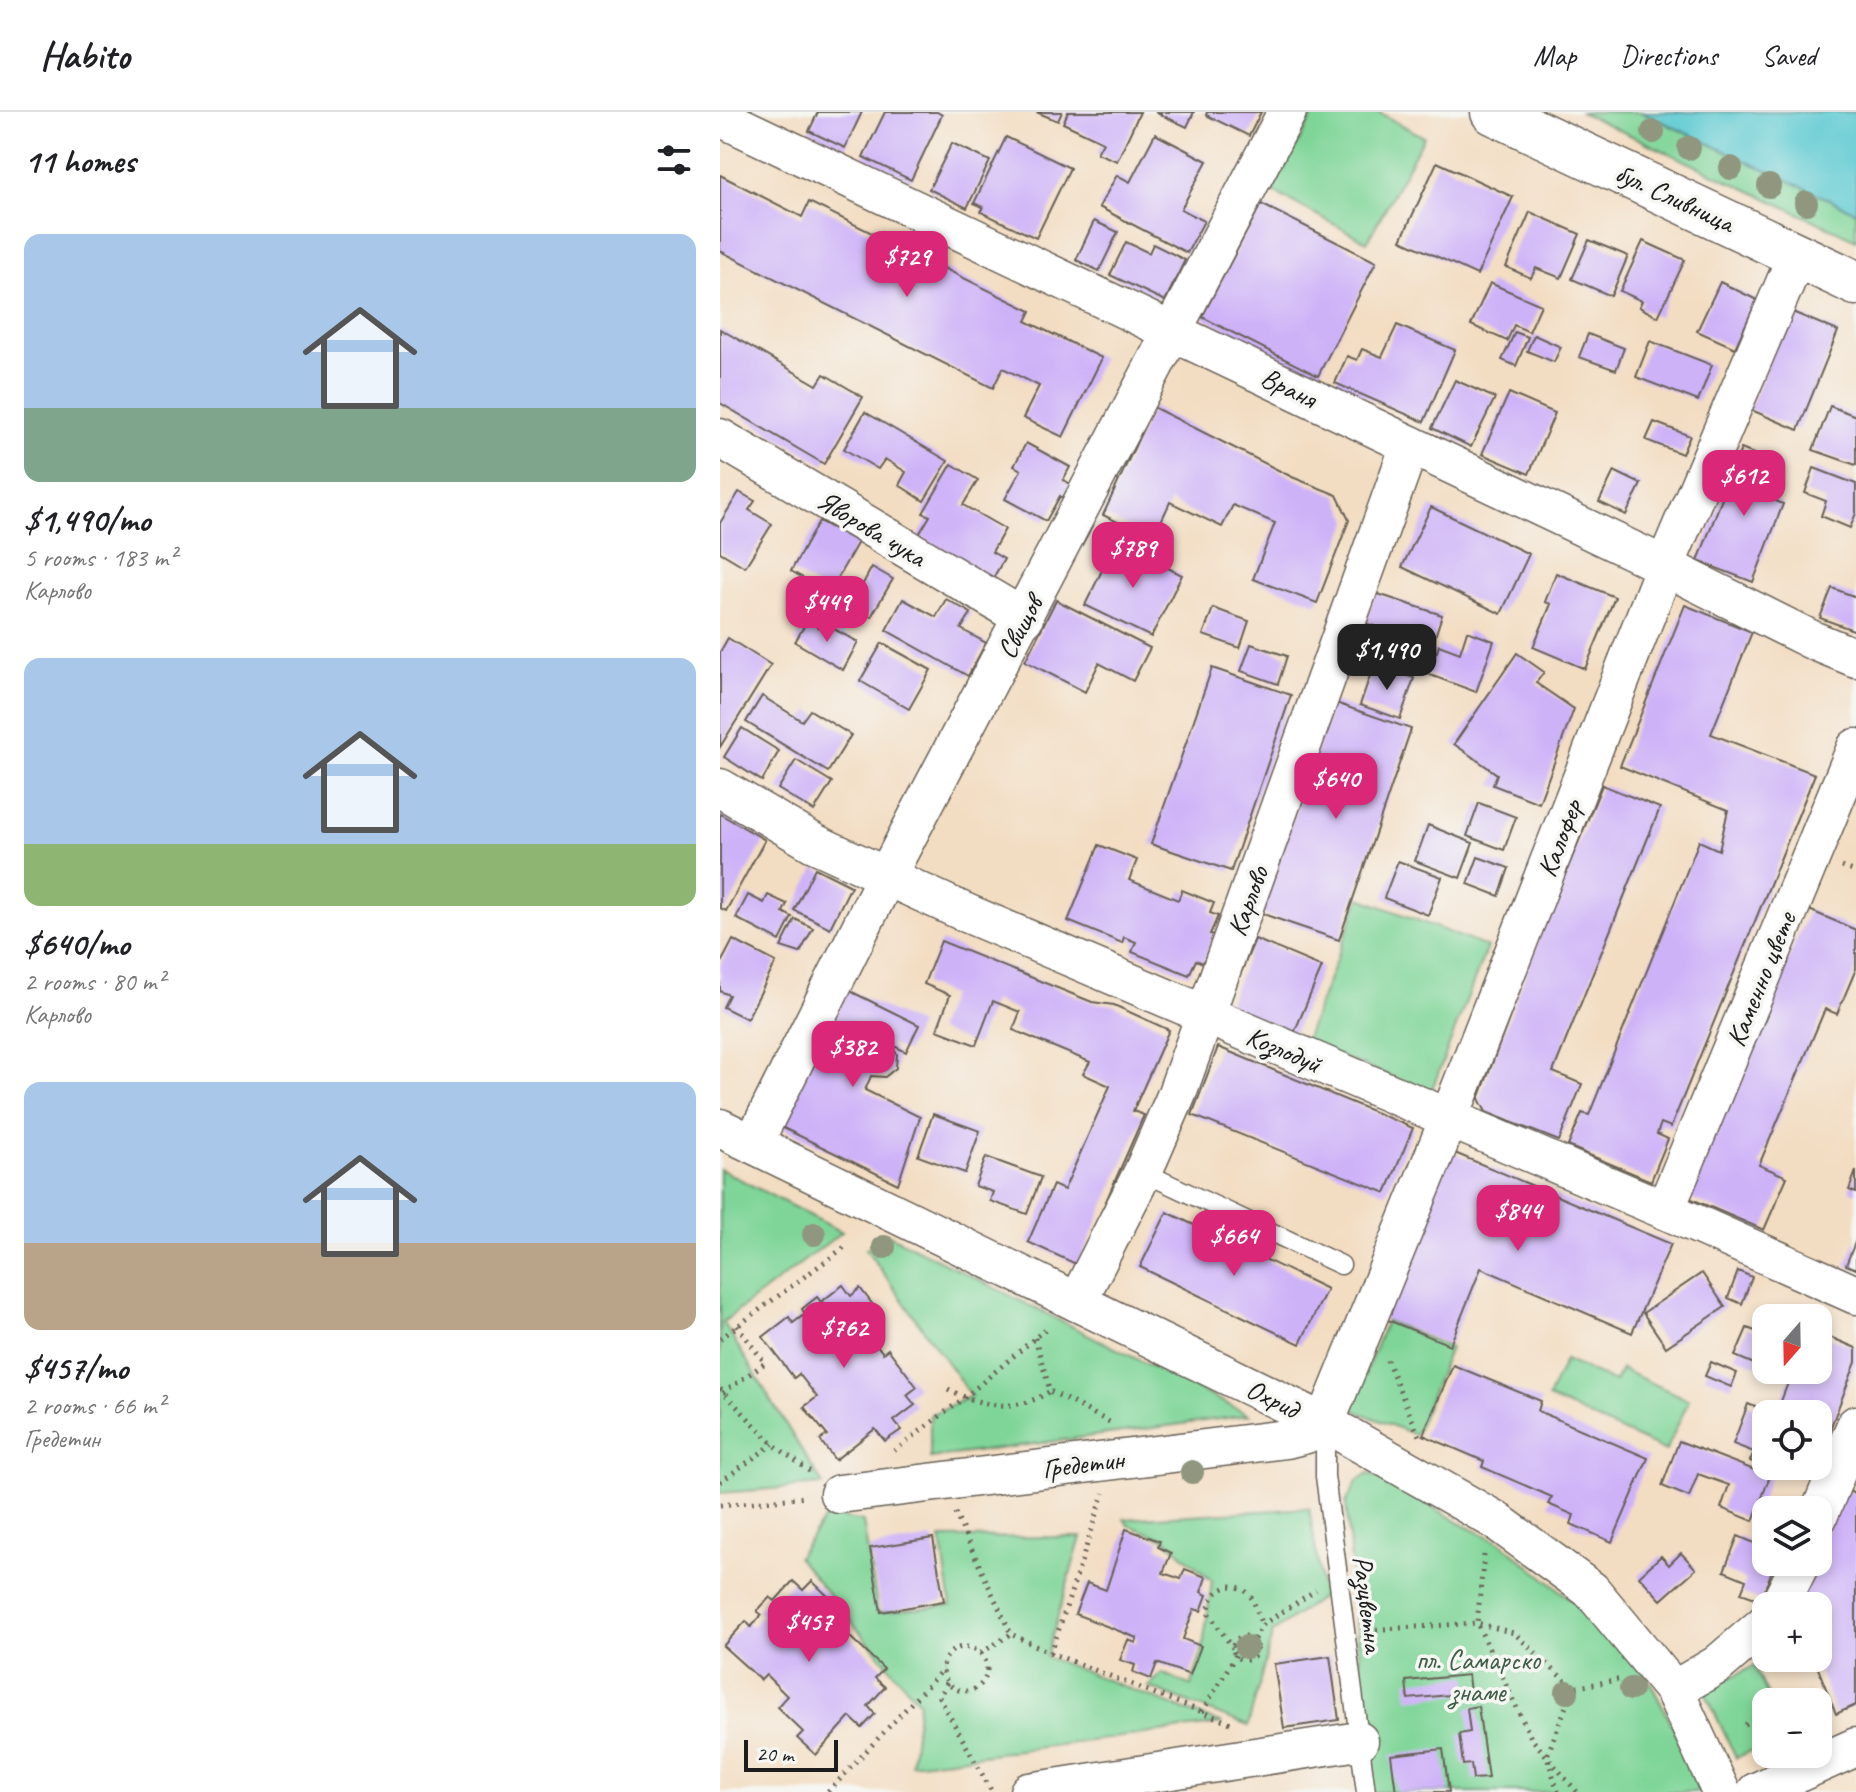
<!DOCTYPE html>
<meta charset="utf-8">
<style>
body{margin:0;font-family:Caveat,sans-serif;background:#f6f6f6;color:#202124;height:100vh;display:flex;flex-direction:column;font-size:30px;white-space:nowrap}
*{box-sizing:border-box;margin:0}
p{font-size:26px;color:#757577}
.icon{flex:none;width:44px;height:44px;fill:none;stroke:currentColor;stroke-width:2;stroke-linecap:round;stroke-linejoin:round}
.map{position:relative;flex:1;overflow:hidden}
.drawer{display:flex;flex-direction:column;background:#fff;width:720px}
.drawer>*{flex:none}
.needle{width:52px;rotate:200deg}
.controls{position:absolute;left:1032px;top:1192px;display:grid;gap:16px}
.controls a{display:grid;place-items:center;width:80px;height:80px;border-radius:16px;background:#fff;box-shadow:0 4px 12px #0003;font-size:40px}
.scale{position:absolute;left:24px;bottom:20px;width:94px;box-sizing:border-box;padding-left:8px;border:4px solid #1c1c1c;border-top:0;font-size:22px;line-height:28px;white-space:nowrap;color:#1c1c1c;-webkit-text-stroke:6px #f6f6f2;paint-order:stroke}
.price{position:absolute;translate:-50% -68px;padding:0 18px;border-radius:16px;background:#db2777;color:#fff;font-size:26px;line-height:52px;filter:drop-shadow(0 2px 4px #0008)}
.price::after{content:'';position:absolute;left:50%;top:48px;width:24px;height:18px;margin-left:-12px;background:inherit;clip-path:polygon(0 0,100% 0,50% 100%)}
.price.active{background:#222;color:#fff}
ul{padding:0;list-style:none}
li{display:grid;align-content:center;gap:16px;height:424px;padding:0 24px}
li span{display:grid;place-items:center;height:248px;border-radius:16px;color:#555}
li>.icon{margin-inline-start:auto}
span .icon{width:144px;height:144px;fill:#fffc;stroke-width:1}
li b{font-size:34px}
h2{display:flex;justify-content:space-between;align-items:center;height:96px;padding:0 24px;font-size:34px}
header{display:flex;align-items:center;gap:48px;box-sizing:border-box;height:112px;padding:0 40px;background:#fff;border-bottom:2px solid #e0e0e0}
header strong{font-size:38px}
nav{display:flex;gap:44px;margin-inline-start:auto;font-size:28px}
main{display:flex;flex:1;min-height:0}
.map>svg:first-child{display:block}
.green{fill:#7fd598;stroke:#4e785a;stroke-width:2}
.water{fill:#5dcad2;stroke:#3c7377;stroke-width:2}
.building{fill:#ceb2f8}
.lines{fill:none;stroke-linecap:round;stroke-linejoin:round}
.service-casing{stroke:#676056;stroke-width:21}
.minor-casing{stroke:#676056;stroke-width:41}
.primary-casing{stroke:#676056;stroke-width:47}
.path{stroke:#676056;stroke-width:5;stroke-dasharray:2 6;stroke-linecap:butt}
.service{stroke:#fff;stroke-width:18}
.minor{stroke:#fff;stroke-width:38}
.primary{stroke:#fff;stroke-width:44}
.tree{fill:#90977e}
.labels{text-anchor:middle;stroke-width:7;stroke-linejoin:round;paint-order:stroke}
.street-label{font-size:28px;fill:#1c1c1c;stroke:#f6f6f2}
.park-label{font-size:28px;fill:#3f5d47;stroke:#f6f6f2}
</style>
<header>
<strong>Habito</strong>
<nav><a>Map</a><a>Directions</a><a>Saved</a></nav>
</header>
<main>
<section class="drawer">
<h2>11 homes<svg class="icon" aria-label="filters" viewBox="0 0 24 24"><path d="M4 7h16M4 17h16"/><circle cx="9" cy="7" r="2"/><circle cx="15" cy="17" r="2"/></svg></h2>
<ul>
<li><span style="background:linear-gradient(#a9c7e8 70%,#7fa58c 0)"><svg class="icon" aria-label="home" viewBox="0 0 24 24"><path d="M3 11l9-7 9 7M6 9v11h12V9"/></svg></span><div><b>$1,490/mo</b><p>5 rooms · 183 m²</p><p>Карлово</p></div></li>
<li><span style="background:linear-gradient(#a9c7e8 75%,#8fb573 0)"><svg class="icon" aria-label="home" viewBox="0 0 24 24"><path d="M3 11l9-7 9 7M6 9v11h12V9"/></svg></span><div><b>$640/mo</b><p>2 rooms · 80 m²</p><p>Карлово</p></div></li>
<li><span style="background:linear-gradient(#a9c7e8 65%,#b9a48a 0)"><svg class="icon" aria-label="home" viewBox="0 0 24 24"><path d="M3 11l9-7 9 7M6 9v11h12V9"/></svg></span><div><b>$457/mo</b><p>2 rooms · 66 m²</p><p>Гредетин</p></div></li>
</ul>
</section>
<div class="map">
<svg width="1136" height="1680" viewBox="0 0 1136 1680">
<rect width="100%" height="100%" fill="#f6f6f2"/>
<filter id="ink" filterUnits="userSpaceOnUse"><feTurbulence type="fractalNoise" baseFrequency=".0125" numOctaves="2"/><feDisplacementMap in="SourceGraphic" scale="16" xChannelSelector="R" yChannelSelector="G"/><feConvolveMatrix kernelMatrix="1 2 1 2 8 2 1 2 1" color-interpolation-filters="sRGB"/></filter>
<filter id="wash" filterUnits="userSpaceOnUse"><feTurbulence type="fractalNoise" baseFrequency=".006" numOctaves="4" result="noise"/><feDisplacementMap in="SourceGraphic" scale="32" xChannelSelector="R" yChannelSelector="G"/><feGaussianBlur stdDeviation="1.8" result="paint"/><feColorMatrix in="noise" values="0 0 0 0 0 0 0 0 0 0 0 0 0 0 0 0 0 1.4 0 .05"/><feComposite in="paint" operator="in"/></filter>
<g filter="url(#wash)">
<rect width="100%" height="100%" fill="#f3ddc2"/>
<g class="green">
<polygon points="595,0 658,0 704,25 647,130 552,79"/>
<polygon points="860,0 921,0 1136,100 1136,128"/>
<polygon points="640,786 767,835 711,980 584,931"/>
<polygon points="0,1057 122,1120 3,1210 103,1373 0,1381"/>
<polygon points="165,1121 529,1303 210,1346 210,1303 251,1284 146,1137"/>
<polygon points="666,1209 730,1236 695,1323 631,1297"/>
<polygon points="845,1248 895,1270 901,1257 969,1288 946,1339 828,1286"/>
<polygon points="648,1362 665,1367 747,1415 779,1429 880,1511 929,1568 986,1680 651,1680 626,1391 637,1369"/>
<polygon points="589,1396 603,1484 553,1520 528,1614 428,1575 442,1561 471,1574 482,1542 492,1469 445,1427 408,1413 404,1407"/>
<polygon points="107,1403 143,1410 158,1501 231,1493 221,1426 361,1425 326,1545 502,1612 191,1652 199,1590 77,1445"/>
<polygon points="1034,1554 1051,1590 1046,1590 1046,1632 1016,1646 984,1578"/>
</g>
<polygon class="water" points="921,0 1136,0 1136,100"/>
<g id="blocks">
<g class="building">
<polygon points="98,0 142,0 125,36 89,19"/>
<polygon points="165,0 217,0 222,3 191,68 143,45"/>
<polygon points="316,0 342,0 338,9"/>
<polygon points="348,0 420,0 397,49 377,41 383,30 343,11"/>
<polygon points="435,0 474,0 467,15"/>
<polygon points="487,0 541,0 529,24 486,3"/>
<polygon points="435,22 487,49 461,97 484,109 467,141 379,95 397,63 410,70"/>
<polygon points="286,25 350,56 316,126 261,100 263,95 254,91"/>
<polygon points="232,31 270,49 247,96 209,77"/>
<polygon points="717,50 793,85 757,163 681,128"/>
<polygon points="0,63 82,105 89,90 311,199 306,209 382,246 343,325 303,306 319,274 283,256 273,276 0,139"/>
<polygon points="541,92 656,150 598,264 482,205"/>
<polygon points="810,100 860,122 841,166 816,156 811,166 786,155"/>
<polygon points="374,109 398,120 379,159 356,148"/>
<polygon points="869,128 908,144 891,184 852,167"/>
<polygon points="923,129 965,148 938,205 919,195 922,189 900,179"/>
<polygon points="406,130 429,141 433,132 465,148 445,189 390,163"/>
<polygon points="1000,170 1037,188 1015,236 977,219"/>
<polygon points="770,171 821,193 809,220 794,213 787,229 751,213"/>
<polygon points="1070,199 1118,219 1078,318 1029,297"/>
<polygon points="677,213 735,238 704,310 615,271 627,244 637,248 642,237 662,245"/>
<polygon points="0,217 97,273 104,262 143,285 104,352 0,291"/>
<polygon points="795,220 808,225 796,254 782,248"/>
<polygon points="868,222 904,236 896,258 859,245"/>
<polygon points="814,223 841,235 834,250 807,239"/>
<polygon points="930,229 992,253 978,289 916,265"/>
<polygon points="735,268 775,286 751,335 712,316"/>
<polygon points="789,281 835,301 809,362 762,342"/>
<polygon points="1110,294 1136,304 1136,353 1093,338"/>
<polygon points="433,295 572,365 617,383 629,408 597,491 533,467 555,411 513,393 502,415 450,390 433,427 383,403"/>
<polygon points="145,300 228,349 204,389 179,373 186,360 165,347 158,357 124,337"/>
<polygon points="934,310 970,324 962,342 926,328"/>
<polygon points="306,331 350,355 343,368 351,372 343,386 340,384 326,409 285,387 301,358 294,354"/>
<polygon points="1021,337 1062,353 1049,386 1063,392 1033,470 978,449"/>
<polygon points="232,352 258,368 243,393 285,417 272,440 284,447 272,468 198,424 210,404 203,401"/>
<polygon points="1094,356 1136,372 1136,401 1130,416 1101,404 1106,389 1085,381"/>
<polygon points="894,359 921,372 906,403 879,390"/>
<polygon points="19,380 35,389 29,398 52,412 25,455 0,440 0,411"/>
<polygon points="711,395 809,442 781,502 682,455"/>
<polygon points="99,409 138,430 109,481 71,459"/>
<polygon points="396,430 462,463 431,525 365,493"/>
<polygon points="152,455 173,467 151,505 131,494"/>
<polygon points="836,461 895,485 865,557 813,535 831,492 825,490"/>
<polygon points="1112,476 1136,485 1136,519 1100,506"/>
<polygon points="655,481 722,503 712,534 645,511"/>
<polygon points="183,487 216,505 226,487 251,501 241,517 266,531 248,564 166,518"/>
<polygon points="336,488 430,536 413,569 379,551 365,580 305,549"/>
<polygon points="965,493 1032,520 991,622 1095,662 951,1015 941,1011 937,1022 948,1027 931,1069 848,1034 862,1001 869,1003 979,729 999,738 1008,698 900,654"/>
<polygon points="493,496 529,509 520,536 483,523"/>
<polygon points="87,509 100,516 103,511 138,530 123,558 75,530"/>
<polygon points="747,519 774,529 756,580 699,559 707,536 717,540 719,533 740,541"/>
<polygon points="8,526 51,553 0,635 0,540"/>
<polygon points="162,531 211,558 189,597 140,569"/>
<polygon points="531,532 567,544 558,572 521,559"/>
<polygon points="797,541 824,560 816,571 854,597 819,691 773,673 777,662 734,632"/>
<polygon points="654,552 694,566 680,607 640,593"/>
<polygon points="492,556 571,583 511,759 431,732"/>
<polygon points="42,584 82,609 90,598 131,623 108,660 26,610"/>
<polygon points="613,590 691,617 619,828 540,801"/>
<polygon points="22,616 59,639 42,669 4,645"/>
<polygon points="76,648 112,670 94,699 58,677"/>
<polygon points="882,673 940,696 833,960 862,972 839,1029 766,1000 759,987 822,818"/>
<polygon points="759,691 796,705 784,738 747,724"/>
<polygon points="0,702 45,728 6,799 0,796"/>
<polygon points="708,713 753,731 740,766 695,749"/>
<polygon points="379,733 417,748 409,768 458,788 462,778 494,791 490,801 498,804 490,822 494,823 483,851 476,848 469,863 412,840 416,830 404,825 402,831 348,809"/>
<polygon points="758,745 789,756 779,784 748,772"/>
<polygon points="678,749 722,765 708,803 664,786"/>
<polygon points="95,756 131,774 110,816 74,798"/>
<polygon points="28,783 44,791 48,783 67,792 63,800 72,805 60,829 16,806"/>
<polygon points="1089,798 1136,818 1136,857 1117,902 1105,897 1039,1053 1067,1065 1044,1118 967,1085"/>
<polygon points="75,807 93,816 80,841 61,835"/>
<polygon points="535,827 602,855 574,921 507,894"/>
<polygon points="13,828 56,850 27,907 3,895 9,883 0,879 0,853"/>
<polygon points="221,829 372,890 394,893 449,918 413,999 424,1003 358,1153 308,1130 333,1073 344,1078 390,974 363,962 370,950 293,918 300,900 273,889 256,933 217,918 230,883 204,872"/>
<polygon points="126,877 199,913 186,940 168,931 177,942 176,956 165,965 151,964 145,978 200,1005 178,1072 49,1009"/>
<polygon points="498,935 693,1016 666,1081 472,1003"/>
<polygon points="213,1002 260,1019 245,1061 198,1044"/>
<polygon points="730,1039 951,1132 912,1221 761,1156 730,1233 660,1205"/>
<polygon points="266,1045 321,1065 307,1102 270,1089 273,1080 255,1074"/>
<polygon points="1136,1059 1136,1081 1129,1078"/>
<polygon points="447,1100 607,1177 580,1232 420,1155"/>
<polygon points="1136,1128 1136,1157 1126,1153"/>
<polygon points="1018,1159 1032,1165 1022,1192 1008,1186"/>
<polygon points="982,1161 1005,1195 946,1235 923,1201"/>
<polygon points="123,1173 131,1184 140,1176 160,1202 143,1215 163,1241 168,1237 197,1275 187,1283 195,1293 174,1309 181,1318 165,1329 155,1317 115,1348 100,1328 107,1323 84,1295 97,1285 79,1262 74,1266 43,1225 69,1205 73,1211 85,1202 82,1197 97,1185 101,1190"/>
<polygon points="1027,1216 1046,1223 1046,1257 1015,1244"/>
<polygon points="1098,1220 1136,1236 1136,1250 1110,1317 1098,1313 1098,1302 1071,1302 1058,1297 1073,1258 1098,1258"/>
<polygon points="991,1250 1017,1261 1011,1275 985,1264"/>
<polygon points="733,1253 821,1289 818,1299 928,1346 892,1430 851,1412 854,1403 828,1392 832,1385 762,1355 764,1349 703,1323"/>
<polygon points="1028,1292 1052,1302 1046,1302 1046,1354 1067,1354 1064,1362 1030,1349 1034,1340 1013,1332"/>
<polygon points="959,1329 1050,1364 1033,1409 1001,1396 1009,1373 978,1362 969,1385 942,1374"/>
<polygon points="1122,1377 1136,1382 1136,1593 1116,1602 1094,1546 1098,1546 1098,1494 1076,1494 1098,1450 1098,1439"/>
<polygon points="1046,1399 1046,1422 1038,1419"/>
<polygon points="406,1417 440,1429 438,1435 451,1441 443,1461 461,1467 465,1457 486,1465 481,1480 487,1483 481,1499 474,1497 463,1527 481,1534 470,1563 437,1551 431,1567 413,1560 415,1553 400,1548 408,1528 416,1531 417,1526 355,1502 367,1471 386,1478"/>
<polygon points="1018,1424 1046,1436 1046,1450 1055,1450 1041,1488 1021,1481 1026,1468 1004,1459"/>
<polygon points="213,1426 224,1489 161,1500 150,1436"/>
<polygon points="961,1441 976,1457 941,1488 919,1464 941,1444 949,1453"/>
<polygon points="73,1469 83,1478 92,1469 115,1491 101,1506 125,1529 129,1524 164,1557 155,1566 165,1575 148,1594 155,1602 142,1616 130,1605 96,1643 77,1626 83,1620 57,1595 67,1584 46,1563 41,1568 3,1534 26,1509 31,1515 42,1503 37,1499 50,1485 55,1489"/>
<polygon points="610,1544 619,1608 564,1616 554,1552"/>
<polygon points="748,1563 750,1581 688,1587 686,1569"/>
<polygon points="758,1594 768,1666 753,1667 751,1652 743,1653 739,1622 750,1620 747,1596"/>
<polygon points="723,1637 729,1680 676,1680 671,1643"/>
</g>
</g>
</g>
<g filter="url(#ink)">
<use href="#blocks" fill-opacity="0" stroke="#676056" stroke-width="2"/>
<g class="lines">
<defs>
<g id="service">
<polyline points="423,1060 621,1153"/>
<polyline points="605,1311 605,1364 646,1680"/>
</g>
<g id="minor">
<polyline points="0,5 926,445 1092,528 1136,546"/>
<polyline points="0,326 304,506"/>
<polyline points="0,676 94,731 244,800 945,1098 1136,1183"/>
<polyline points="0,1016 605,1311 775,1408 871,1478 954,1578 1001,1680"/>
<polyline points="33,1032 166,765 567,0"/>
<polyline points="945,1098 1136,636"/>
<polyline points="357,1190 423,1060 456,984 690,333"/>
<polyline points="119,1382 566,1327 586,1322 605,1311 724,1019 945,454 1077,143"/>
<polyline points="1098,1405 1136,1313"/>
<polyline points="1059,1494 1081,1450"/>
<polyline points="954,1578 997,1553 1046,1511"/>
<polyline points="309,1680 639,1629"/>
<polyline points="1036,1680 1136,1635"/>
</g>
<polyline id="primary" points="773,0 1136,171"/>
</defs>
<use href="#service" class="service-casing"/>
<use href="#minor" class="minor-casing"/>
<use href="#primary" class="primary-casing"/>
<g class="path">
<polyline points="1122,755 1136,760"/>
<polyline points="315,1226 330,1279 393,1312"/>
<polyline points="0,1227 126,1134"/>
<polyline points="667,1248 699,1324"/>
<polyline points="0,1277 53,1332 93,1362"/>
<path d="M228,1277C261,1295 298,1301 330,1279"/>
<polyline points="3,1281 45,1251 17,1214"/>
<polyline points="174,1339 244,1286 328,1215"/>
<polyline points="0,1370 53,1332"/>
<polyline points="0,1393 87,1385"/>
<polyline points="235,1401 291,1522 331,1541 513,1612"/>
<polyline points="764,1443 757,1511 811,1626 857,1680"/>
<polyline points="648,1518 757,1511 794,1521 853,1576 902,1567"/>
<circle cx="525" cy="1536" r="12"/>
<polyline points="534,1527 542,1513 596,1478"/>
<circle cx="245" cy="1557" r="22"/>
<path d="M513,1536L489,1502C488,1487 496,1478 510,1474C535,1476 534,1495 542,1513"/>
<polyline points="261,1541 291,1522"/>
<polyline points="331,1541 384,1381"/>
<polyline points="227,1571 219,1585 272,1680"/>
<polyline points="1069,1590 1075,1587"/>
<polyline points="482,1600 516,1543"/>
<polyline points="1025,1613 1046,1602"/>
<polyline points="108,1680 223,1557"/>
<polyline points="838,1680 827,1644 853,1576"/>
</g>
<use href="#service" class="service"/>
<use href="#minor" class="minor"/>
<use href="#primary" class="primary"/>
</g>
<g class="tree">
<circle cx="933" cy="20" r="12"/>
<circle cx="969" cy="36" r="12"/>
<circle cx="1011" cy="56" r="12"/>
<circle cx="1049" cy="74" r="12"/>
<circle cx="1086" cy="91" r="12"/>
<circle cx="94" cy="1122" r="12"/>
<circle cx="164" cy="1135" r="12"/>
<circle cx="472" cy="1360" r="12"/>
<circle cx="526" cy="1535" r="12"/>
<circle cx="911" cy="1577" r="12"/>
<circle cx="847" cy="1580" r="12"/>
</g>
</g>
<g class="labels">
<g class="street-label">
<text transform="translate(955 85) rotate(25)" y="10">бул. Сливница</text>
<text transform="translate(569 275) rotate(26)" y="10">Враня</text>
<text transform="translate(152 416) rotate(31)" y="10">Яворова чука</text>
<text transform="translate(299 515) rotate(-62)" y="10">Свищов</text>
<text transform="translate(839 726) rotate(-69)" y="10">Калофер</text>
<text transform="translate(527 789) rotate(-70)" y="10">Карлово</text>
<text transform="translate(1040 867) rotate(-68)" y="10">Каменно цвете</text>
<text transform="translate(564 937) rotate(23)" y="10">Козлодуй</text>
<text transform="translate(553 1286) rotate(26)" y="10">Охрид</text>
<text transform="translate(363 1351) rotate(-7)" y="10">Гредетин</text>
<text transform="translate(649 1492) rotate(83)" y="10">Разцветна</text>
</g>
<g class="park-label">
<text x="758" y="1557">пл. Самарско<tspan x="758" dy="32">знаме</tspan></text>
</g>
</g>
</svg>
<div class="controls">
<a><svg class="needle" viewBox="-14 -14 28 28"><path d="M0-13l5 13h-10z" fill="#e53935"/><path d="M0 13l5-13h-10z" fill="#757577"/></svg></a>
<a><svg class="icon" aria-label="locate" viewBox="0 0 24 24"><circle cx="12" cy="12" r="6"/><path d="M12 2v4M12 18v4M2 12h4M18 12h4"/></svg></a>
<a><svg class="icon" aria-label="layers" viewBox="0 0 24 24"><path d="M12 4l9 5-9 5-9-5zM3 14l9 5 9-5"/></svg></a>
<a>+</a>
<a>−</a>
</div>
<div class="scale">20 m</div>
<b class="price" style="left:187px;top:187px">$729</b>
<b class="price" style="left:1024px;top:406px">$612</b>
<b class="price" style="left:413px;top:478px">$789</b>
<b class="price" style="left:107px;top:532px">$449</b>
<b class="price active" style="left:667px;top:580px">$1,490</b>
<b class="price" style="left:616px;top:709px">$640</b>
<b class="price" style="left:133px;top:977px">$382</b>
<b class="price" style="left:798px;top:1141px">$844</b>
<b class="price" style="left:514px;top:1166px">$664</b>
<b class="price" style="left:124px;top:1258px">$762</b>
<b class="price" style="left:89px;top:1552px">$457</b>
</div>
</main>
